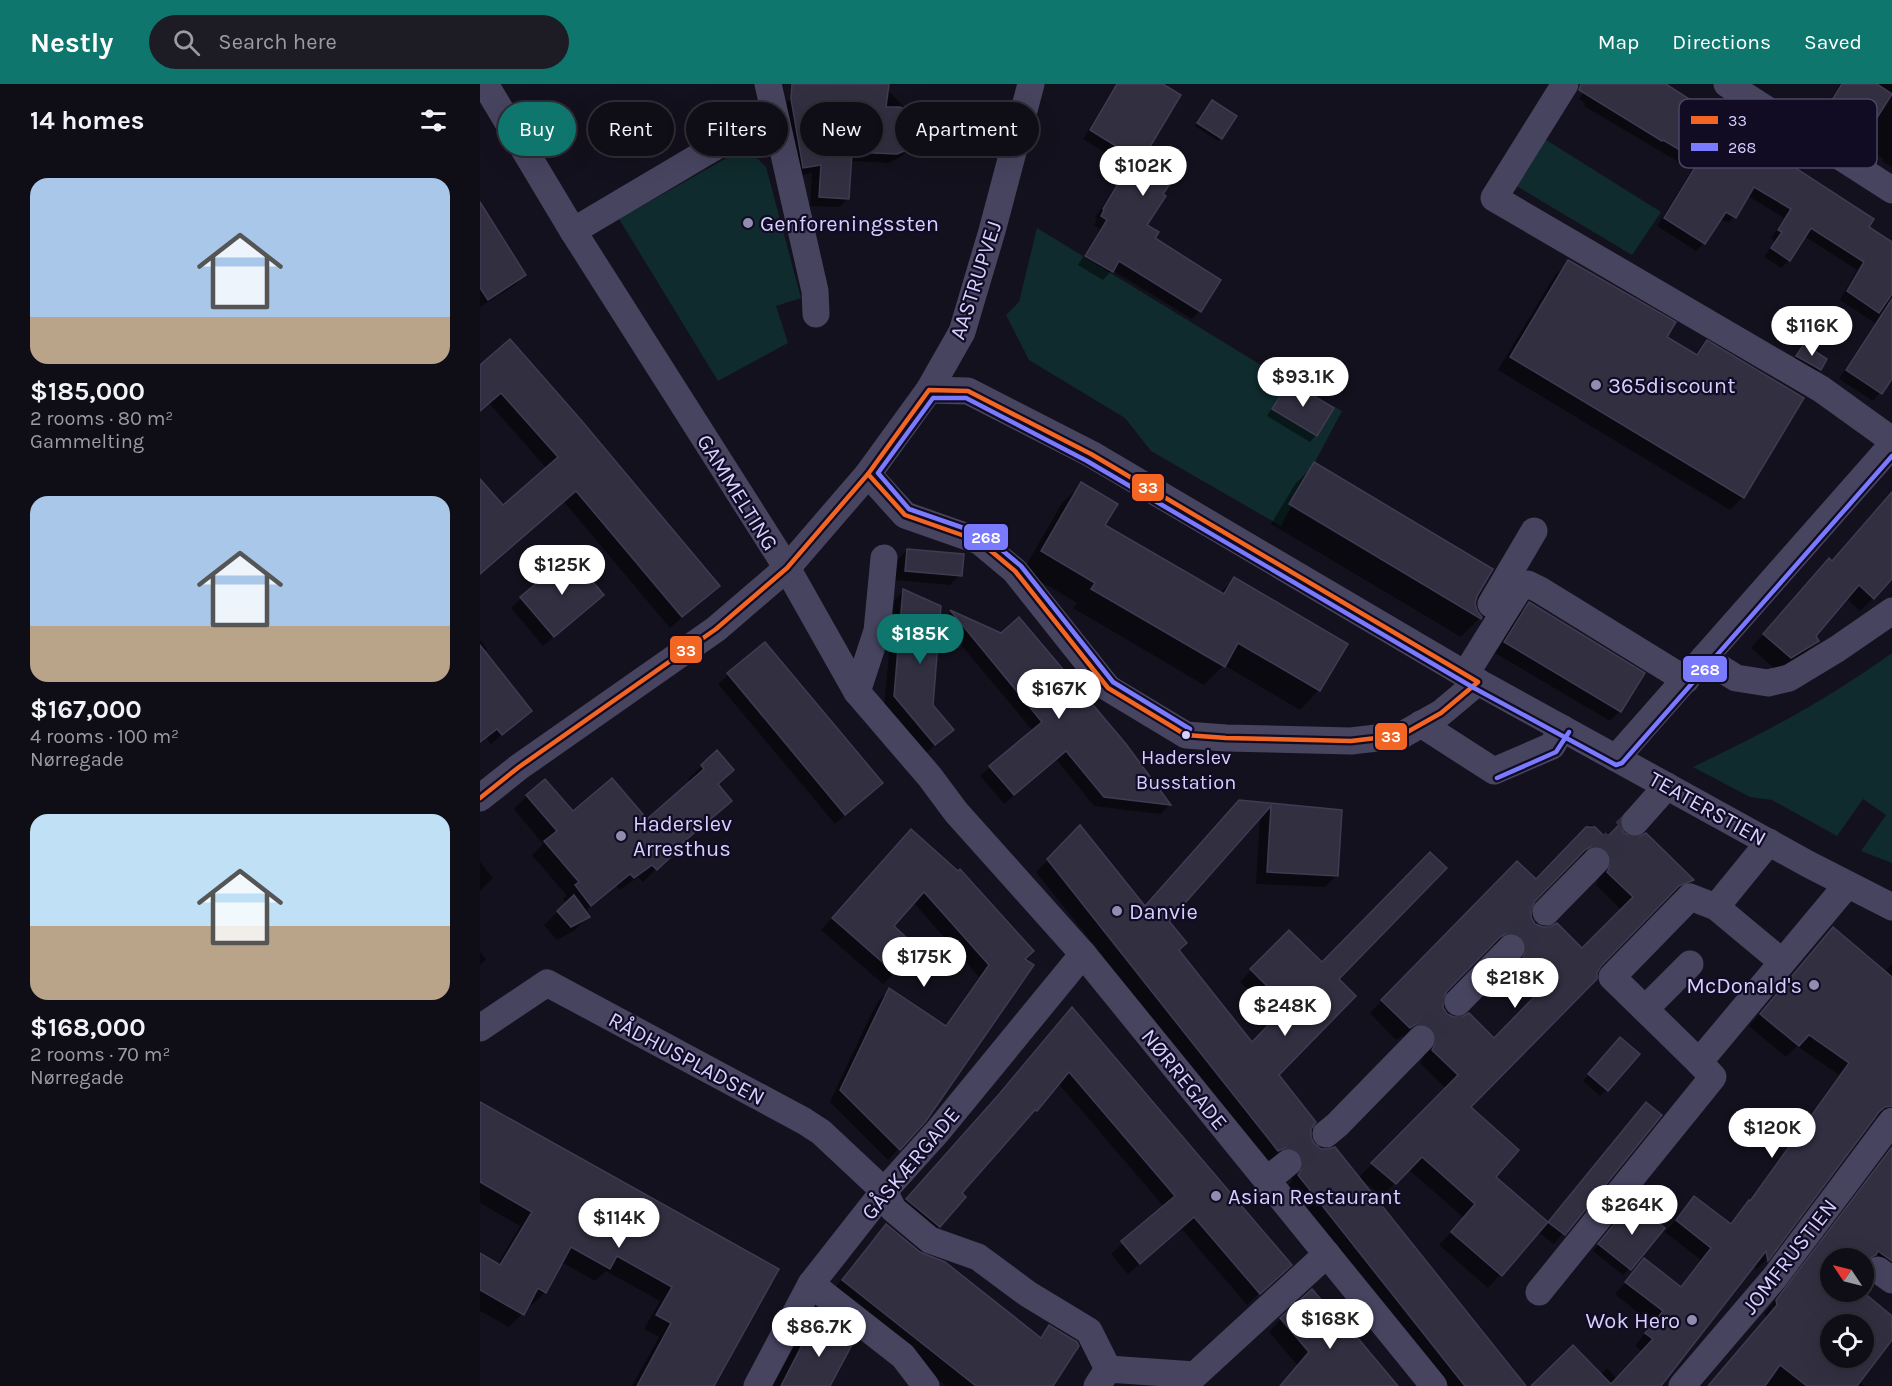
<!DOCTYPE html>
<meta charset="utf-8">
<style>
body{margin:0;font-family:Karla,sans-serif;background:#1d1b23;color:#f1f3f6;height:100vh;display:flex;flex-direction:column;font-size:22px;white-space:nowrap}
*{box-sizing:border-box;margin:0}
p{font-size:20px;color:#9b9ca1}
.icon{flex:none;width:33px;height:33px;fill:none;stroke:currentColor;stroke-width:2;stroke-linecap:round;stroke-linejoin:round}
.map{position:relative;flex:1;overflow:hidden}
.side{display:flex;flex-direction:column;background:#0f0d16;width:480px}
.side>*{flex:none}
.hud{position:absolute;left:18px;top:18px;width:570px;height:54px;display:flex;gap:12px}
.needle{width:39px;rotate:305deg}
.fabs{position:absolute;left:1340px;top:1164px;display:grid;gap:12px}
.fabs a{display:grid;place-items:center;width:54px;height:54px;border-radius:50%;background:#0f0d16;box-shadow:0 6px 24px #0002,0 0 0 2px #2f2d35;font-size:30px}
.price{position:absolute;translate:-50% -51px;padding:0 14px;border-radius:21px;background:#fff;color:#222;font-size:20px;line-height:39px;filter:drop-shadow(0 2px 3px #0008)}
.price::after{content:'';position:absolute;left:50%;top:36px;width:18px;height:14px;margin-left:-9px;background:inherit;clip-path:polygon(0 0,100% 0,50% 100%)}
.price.selected{background:#0f766e;color:#fff}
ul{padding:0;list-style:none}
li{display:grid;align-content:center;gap:12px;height:318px;padding:0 30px}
li span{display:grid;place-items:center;height:186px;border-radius:18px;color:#555}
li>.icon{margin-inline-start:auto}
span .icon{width:108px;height:108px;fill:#fffc;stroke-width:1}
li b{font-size:26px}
h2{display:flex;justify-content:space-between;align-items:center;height:72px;padding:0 30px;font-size:26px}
.tag{padding:0 21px;border-radius:27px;background:#0f0d16;box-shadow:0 6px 24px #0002,0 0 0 2px #2f2d35;font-size:21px;line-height:54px}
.tag.selected{background:#0f766e;color:#fff}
header{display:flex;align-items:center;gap:36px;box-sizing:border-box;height:84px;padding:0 30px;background:#0f766e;color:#fff}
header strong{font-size:28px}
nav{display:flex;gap:33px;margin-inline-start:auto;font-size:21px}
.search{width:420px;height:54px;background:#1d1b23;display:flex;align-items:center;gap:15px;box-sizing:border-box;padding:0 21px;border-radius:33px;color:#9b9ca1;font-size:22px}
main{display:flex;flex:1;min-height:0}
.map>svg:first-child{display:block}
.green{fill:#0f2b2d}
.shadow{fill:#0007;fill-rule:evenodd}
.building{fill:#322f41;stroke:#413a53;stroke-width:1.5;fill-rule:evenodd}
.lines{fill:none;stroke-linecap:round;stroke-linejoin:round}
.minor-tunnel{stroke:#312e40;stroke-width:27;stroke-dasharray:27 14;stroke-linecap:butt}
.minor{stroke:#474460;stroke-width:27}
.bus-1-casing{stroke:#110b24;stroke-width:9}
.bus-2-casing{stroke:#110b24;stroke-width:9}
.bus-1{stroke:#f26522;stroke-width:4.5}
.bus-2{stroke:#7a7aff;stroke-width:4.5}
.poi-dot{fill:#928cb0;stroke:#110b24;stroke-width:2}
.bus-dot{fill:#d6cfff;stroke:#110b24;stroke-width:2}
.labels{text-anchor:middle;stroke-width:4.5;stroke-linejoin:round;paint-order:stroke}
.bus-label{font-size:20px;fill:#d6cfff;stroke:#110b24}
.poi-label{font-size:22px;fill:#d6cfff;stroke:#110b24;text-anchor:start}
.street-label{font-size:22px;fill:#d6cfff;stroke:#110b24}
.key{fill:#110b24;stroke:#4c4666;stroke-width:1.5}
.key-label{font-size:16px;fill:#d6cfff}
.line-badge{stroke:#110b24;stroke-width:2}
.badge-label{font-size:16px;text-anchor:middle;font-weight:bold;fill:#fff}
</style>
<header>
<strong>Nestly</strong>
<div class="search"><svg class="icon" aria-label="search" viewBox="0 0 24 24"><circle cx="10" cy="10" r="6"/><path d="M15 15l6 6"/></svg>Search here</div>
<nav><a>Map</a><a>Directions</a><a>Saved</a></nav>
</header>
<main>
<section class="side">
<h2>14 homes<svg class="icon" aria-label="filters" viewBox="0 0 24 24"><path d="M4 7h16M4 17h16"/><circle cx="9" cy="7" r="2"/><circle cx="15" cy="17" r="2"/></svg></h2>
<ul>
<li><span style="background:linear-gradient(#a9c7e8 75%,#b9a48a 0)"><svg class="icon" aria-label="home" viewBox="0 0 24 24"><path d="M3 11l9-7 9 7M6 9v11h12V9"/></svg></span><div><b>$185,000</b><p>2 rooms · 80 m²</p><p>Gammelting</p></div></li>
<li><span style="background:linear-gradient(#a9c7e8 70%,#b9a48a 0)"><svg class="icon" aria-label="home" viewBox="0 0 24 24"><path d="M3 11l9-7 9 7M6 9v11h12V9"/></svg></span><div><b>$167,000</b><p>4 rooms · 100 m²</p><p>Nørregade</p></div></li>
<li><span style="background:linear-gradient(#bfe0f5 60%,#b9a48a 0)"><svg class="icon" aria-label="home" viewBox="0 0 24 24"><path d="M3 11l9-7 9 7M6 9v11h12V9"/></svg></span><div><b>$168,000</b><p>2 rooms · 70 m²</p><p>Nørregade</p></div></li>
</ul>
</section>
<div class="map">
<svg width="1412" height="1302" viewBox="0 0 1412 1302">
<rect width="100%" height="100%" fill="#14111e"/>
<g class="green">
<polygon points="1063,54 1181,128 1152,171 1035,101"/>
<polygon points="264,71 278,75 286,83 321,214 296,222 308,259 238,297 139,135 250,72"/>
<polygon points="557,144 804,295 862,327 801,442 671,367 645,334 549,276 526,231 539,218"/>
<path d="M1412,569V779L1381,767L1406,731L1383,715L1357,752L1292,716L1270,713L1213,683C1285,649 1348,615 1412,569Z"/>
</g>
<g class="shadow">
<polygon points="315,0 402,0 437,36 431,63 421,73 407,79 370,77 368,114 359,123 330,122 332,89 314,92 302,22 313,13"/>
<polygon points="636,0 688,0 660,76 666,87 665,141 720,227 712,235 632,186 623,196 598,181 620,145 614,141 617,135 615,134 635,102 630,99 642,79 603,55"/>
<polygon points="1105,0 1181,0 1412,160 1412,293 1393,317 1359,295 1395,239 1360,216 1377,186 1324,152 1309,176 1301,184 1284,173 1295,157 1291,154 1304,134 1268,112 1257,129 1249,138 1239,136 1224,159 1216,167 1177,142 1212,86 1104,22 1105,19 1099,15 1107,2"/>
<polygon points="1360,0 1412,0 1412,83 1402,77 1403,75 1338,34"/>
<polygon points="729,21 741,54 738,57 715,42"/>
<polygon points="0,121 44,191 35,201 0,223"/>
<polygon points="1089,178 1185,254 1214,271 1227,258 1263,413 1250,426 1018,286 1075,191"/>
<polygon points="1324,262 1345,276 1333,292 1311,279"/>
<polygon points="0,283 226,513 190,544 84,418 0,490 0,408 23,423 67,385 9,319 0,327"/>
<polygon points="810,299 836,351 830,358 787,332 803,305"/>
<polygon points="835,380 996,511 994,519 996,528 1001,533 981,553 791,440 816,399"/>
<polygon points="602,400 623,442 739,510 754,495 866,561 839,606 820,626 744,581 724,601 593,524 597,519 543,487 582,419"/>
<polygon points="1412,408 1393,514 1380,527 1366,514 1334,551 1338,557 1324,570 1297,587 1271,564 1336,489 1351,478"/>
<polygon points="427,466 480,491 470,501 415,496 417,476"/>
<polygon points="423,507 451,621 472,646 445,670 404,622 414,517"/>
<polygon points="41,514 112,521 63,562 31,524"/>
<polygon points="1049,520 1140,627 1130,637 1015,569 1039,530"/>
<polygon points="470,528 521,550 645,661 689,721 680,730 614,722 576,675 524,720 500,692 553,647 461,537"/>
<polygon points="0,556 7,565 0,572"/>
<polygon points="284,560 401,699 355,740 238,600"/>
<polygon points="0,600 50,627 11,660 6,653 0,659"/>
<polygon points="237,668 237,730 192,768 163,798 158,793 140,806 136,802 104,828 108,833 95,846 77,856 64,841 86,820 83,815 87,812 52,771 63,760 34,725 47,712 93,729 167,737 211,698 208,695"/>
<path d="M760,717L860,727L857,791L845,803L776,800L780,732L688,837L698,866L772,960L797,934L760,898L809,848L857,895L797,991L830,1045L829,1053L832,1060L878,1094L966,1005L940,979L944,972V963L931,952H922L916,956L890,929L1037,779L1055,797L1111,740L1126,756L1143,750L1212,796L1200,808L1185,814L1120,881L989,1024L1014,1093L1066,1139L1166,1020L1180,1031L1074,1160L1058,1148L1008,1204L959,1161L984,1134L928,1085L902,1112L883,1097L1044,1302H965L807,1104L812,1097V1088L792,1075L786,1077L556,788L600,743L664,824ZM1098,774H1107L1119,787V794L1116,801L1141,826L1102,866L1053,840L1049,832V823L1054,816L1091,778ZM1028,846L1043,852V855ZM1013,861H1022L1034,872V881L1030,889L1055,914L1014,956L965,930L961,922V913L966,906L1006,865Z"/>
<polygon points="420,758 543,875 419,1064 408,1076 350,1018 384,945 398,917 410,906 464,943 499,893 433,818 411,842 430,858 414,889 403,900 341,846"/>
<polygon points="0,778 13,794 0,807"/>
<polygon points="1353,845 1404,888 1412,880 1412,1038 1401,1032 1393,1034 1286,1176 1276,1186 1274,1179 1179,1302 1053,1302 1120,1291 1127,1284 1137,1295 1163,1268 1155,1262 1172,1240 1135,1210 1164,1176 1200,1204 1221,1176 1185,1148 1215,1114 1249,1140 1265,1122 1359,991 1317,962 1306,973 1269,942"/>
<polygon points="0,868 6,875 0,881"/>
<polygon points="592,925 798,1192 767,1221 701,1144 648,1190 631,1170 684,1123 578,999 480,1109 458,1142 447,1153 415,1127"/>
<polygon points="1134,962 1126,1006 1120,1012 1103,997"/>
<polygon points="0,1027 297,1186 232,1302 152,1302 179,1253 164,1245 180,1217 126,1187 115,1197 81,1178 65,1208 52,1221 48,1219 42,1230 29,1243 0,1227 0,1171 17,1181 40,1142 0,1119"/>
<path d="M1412,1062V1197L1386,1178L1383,1181V1174H1350V1208H1380L1412,1234L1379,1297L1385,1302H1228L1286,1234L1285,1229ZM1350,1240H1383V1274H1350Z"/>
<polygon points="1146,1126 1183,1144 1143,1191 1113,1167"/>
<polygon points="406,1142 439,1170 559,1254 569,1243 571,1302 466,1302 350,1210 393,1155"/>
<polygon points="801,1235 916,1302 800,1302 818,1282 789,1248"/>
<polygon points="336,1238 349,1302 293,1302 317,1257"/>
</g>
<g class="building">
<polygon points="312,0 409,0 406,23 420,23 433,29 439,35 441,43 441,51 432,64 417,70 372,68 369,115 339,113 341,81 323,84 311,15"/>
<polygon points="637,0 683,0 701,11 662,76 671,83 668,87 690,100 683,110 686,112 667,141 679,148 675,154 741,196 721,228 639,177 633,188 605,172 627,136 621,132 624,126 623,125 642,93 637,90 649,70 610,46"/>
<polygon points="1101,0 1186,0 1394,135 1389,143 1412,158 1412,210 1399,229 1367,207 1384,178 1331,144 1310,177 1291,164 1302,148 1298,146 1311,125 1274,103 1256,134 1246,128 1225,160 1184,134 1219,77 1183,56 1182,57 1099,6"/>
<polygon points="1362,0 1397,0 1412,10 1388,48 1348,22"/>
<polygon points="732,16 757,32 742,55 717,39"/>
<polygon points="0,118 46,191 8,216 0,204"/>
<polygon points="1088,176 1196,238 1187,253 1217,271 1227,256 1324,314 1264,414 1030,273"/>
<polygon points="1412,215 1412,295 1402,310 1366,286"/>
<polygon points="30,255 101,336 240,502 202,533 96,407 0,490 0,395 23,421 78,373 21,309 0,327 0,281"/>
<polygon points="1324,260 1347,275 1341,286 1316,272"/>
<polygon points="809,297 854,324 837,352 792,325"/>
<polygon points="834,378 1013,485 997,512 995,519 997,527 1002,533 1001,535 809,420"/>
<polygon points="601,398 638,420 625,441 744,510 754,493 868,560 840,607 758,559 745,583 611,505 615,499 561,467"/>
<polygon points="1412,408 1412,495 1394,515 1379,501 1336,552 1339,557 1311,574 1283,550 1349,474 1352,477"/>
<polygon points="427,465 484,470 482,492 425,487"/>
<polygon points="90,471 124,511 74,553 40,513"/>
<polygon points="423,505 461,522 453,621 474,646 455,661 414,612"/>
<polygon points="1049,518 1165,589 1141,628 1024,558"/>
<polygon points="470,526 521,549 539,533 646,660 691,721 624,713 586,667 534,711 509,682 562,638"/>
<polygon points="285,558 403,699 365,731 247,589"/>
<polygon points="0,561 52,627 22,651 17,645 0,658"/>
<polygon points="237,666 254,686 238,700 252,717 193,767 195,769 177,786 172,781 154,794 150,790 111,822 95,801 99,798 64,757 77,747 46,711 65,695 93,727 132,694 167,735 224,685 221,681"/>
<polygon points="759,716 862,726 858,792 787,788 791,722 689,837 707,859 699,866 772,958 807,922 770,885 809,846 842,878 950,768 967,784 859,895 876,912 799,991 836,1038 831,1045 831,1053 834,1059 841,1065 849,1065 855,1063 1046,1302 985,1302 818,1091 823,1084 823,1076 821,1070 813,1064 805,1064 798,1067 567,775 600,741 665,822"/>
<path d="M1140,740L1144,749L1151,753H1159L1166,749L1214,796L1199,802L1121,882L1117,889V895L991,1023L1039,1066L1016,1093L1068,1138L1022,1192L971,1148L995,1120L942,1073L916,1100L891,1079L978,991L952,966L956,958V950L952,944L944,940H936L930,944L901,916L1037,777L1056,795L1106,743H1115L1126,754ZM1112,762H1120L1127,766L1131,773V780L1127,788L1153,813L1102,864L1077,839L1070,843H1063L1055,840L1051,833V825L1055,817L1105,766ZM1027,849H1035L1042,853L1046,859V867L1042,875L1067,900L1014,954L989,929L982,933H974L967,930L963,923V915L967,907L1020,853Z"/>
<polygon points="431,745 478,787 480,785 554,867 545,875 554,881 446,1037 420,1066 360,1006 395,933 409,904 466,942 509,881 444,808 414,842 431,858 416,890 352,834"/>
<polygon points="94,811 110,833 91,843 77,827"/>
<polygon points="1353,843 1412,893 1412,1022 1405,1023 1399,1028 1288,1177 1286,1167 1181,1302 1051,1302 1093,1261 1131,1300 1173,1255 1165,1249 1183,1227 1145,1198 1164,1174 1201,1203 1231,1164 1196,1136 1214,1112 1251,1140 1269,1116 1270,1117 1369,979 1329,951 1319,962 1280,930"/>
<polygon points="592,923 812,1181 780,1210 714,1133 660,1180 641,1157 695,1112 589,988 557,1027 555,1026 482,1109 486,1113 460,1143 426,1115 520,1009"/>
<polygon points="1140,953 1160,970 1128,1007 1108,990"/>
<polygon points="0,1018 299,1185 234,1302 157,1302 191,1239 176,1231 192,1203 137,1172 130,1185 91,1163 66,1209 58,1204 44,1231 0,1206 0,1169 20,1181 52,1128 0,1098"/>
<polygon points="1166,1018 1182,1031 1085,1151 1068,1138"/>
<path d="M1412,1063V1177L1398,1167L1396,1171L1386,1176L1383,1182V1174H1350V1208H1383L1412,1232V1256L1377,1302H1327L1300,1281L1285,1302H1228L1297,1221L1296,1216ZM1350,1240H1383V1274H1350Z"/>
<polygon points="1152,1118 1185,1144 1151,1186 1118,1160"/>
<polygon points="406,1140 440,1168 465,1178 561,1254 569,1241 597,1258 599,1262 573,1302 496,1302 362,1196"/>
<polygon points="832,1205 875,1255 877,1253 918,1302 800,1302 829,1268 800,1234"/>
<polygon points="335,1236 374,1257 350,1302 301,1302"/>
</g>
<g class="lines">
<g class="minor-tunnel">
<polyline points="1116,777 1155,738"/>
<polyline points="1031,864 1066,828"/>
<polyline points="941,955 978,918"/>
<polyline points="808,1079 846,1050"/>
</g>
<g class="minor">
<polyline points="5,0 93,147 307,484 377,608 450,693 476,728 603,870 954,1302"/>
<polyline points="288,0 335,207 336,230"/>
<polyline points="1085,0 1014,114 1341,305 1412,356"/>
<polyline points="1247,0 1412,106"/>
<polyline points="93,147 255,51 297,42"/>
<polyline points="449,306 488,307 611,370 998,598 1328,780 1412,823"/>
<polyline points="388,390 425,431 499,457 535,487 628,604 706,651 746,654 871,657 922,651 961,629 998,598"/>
<polyline points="1011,520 1054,447"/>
<polyline points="1224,574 1256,594 1288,599 1309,594 1357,565 1412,527"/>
<polyline points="985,591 1038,506 1048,500 1060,506 1206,596"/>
<polyline points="377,608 397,547 404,474"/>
<polyline points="941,640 1014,687 1072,662 1082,644"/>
<polyline points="1136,674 1412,361"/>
<polyline points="0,714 39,683 236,545 307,484 388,390 449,306 482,248 512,147 551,0"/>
<polyline points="1155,738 1187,702"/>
<polyline points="1289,758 1236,823 1302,878"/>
<polyline points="1066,828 1116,777"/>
<polyline points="978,918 1031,864"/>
<polyline points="1165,925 1210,880"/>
<polyline points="0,944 67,899 324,1037 341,1048 404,1107 413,1125 450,1156 498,1173 548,1210 609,1247 628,1285"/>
<polyline points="1219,978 1132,893 1210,813 1236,823"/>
<polyline points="846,1050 857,1041 941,955"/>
<polyline points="787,1096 808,1079"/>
<polyline points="1398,1186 1412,1196"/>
<polyline points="331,1200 423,1272 446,1302"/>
<polyline points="1059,1208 1233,993 1219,978 1367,801"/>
<polyline points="277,1302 331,1200 404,1107 458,1047 603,870"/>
<polyline points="617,1302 628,1285 715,1291 847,1170"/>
<polyline points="1202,1302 1295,1193 1412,1037"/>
</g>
<defs>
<g id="bus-1">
<polygon points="449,306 488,307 611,370 998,598 961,629 922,651 871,657 746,654 706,651 628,604 535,487 499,457 425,431 388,390"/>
<polyline points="0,714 39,683 236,545 307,484 388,390"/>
</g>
<g id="bus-2">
<polyline points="710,645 633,598 541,482 504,451 429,425 398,389 453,314 486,314 607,377 994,604 1136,681 1142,679 1412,372"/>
<polyline points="1017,694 1076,668 1089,648"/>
</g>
</defs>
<use href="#bus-1" class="bus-1-casing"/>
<use href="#bus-2" class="bus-2-casing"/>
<use href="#bus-1" class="bus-1"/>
<use href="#bus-2" class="bus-2"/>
</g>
<g class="poi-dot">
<circle cx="268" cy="139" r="6"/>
<circle cx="1116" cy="301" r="6"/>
<circle cx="141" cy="752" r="6"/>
<circle cx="637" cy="827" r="6"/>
<circle cx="1334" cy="901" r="6"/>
<circle cx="736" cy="1112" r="6"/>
<circle cx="1212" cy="1236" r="6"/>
</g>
<circle class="bus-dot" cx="706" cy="651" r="5"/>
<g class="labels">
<g class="bus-label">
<text x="706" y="680">Haderslev<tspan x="706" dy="25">Busstation</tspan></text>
</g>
<g class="poi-label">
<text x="280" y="147">Genforeningssten</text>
<text x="1128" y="309">365discount</text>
<text x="153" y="747">Haderslev<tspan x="153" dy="25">Arresthus</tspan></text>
<text x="649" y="835">Danvie</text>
<text x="1322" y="909" text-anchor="end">McDonald's</text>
<text x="748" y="1120">Asian Restaurant</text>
<text x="1200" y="1244" text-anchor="end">Wok Hero</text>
</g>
<g class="street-label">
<text transform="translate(495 196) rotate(-72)" y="8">AASTRUPVEJ</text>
<text transform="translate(258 408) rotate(58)" y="8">GAMMELTING</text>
<text transform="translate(1228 724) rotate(29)" y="8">TEATERSTIEN</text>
<text transform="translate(207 974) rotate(28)" y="8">RÅDHUSPLADSEN</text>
<text transform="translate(705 995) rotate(51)" y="8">NØRREGADE</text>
<text transform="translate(430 1079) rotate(-50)" y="8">GÅSKÆRGADE</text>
<text transform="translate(1309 1172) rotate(-52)" y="8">JOMFRUSTIEN</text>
</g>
</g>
<rect x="1199" y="15" width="198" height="69" rx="9" class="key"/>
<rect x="1211" y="32" width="27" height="8" fill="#f26522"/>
<rect x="1211" y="59" width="27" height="8" fill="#7a7aff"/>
<g class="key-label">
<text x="1248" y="42">33</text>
<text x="1248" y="69">268</text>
</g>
<g class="line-badge">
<rect x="651" y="389" width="34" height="29" rx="6" fill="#f26522"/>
<rect x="483" y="439" width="46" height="28" rx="6" fill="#7a7aff"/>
<rect x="189" y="551" width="34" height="29" rx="6" fill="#f26522"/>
<rect x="1202" y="571" width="46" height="28" rx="6" fill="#7a7aff"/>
<rect x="894" y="638" width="34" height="29" rx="6" fill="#f26522"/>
</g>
<g class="badge-label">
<text x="668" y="409">33</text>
<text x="506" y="459">268</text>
<text x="206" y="572">33</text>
<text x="1225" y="591">268</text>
<text x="911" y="658">33</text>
</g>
</svg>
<div class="fabs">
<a><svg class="needle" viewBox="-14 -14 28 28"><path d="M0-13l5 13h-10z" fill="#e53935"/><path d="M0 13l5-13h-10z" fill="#9b9ca1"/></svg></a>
<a><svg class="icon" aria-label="locate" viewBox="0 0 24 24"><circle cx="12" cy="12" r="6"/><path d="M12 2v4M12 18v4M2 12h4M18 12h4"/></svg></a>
</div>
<b class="price" style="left:663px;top:113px">$102K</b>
<b class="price" style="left:1332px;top:273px">$116K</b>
<b class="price" style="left:823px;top:324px">$93.1K</b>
<b class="price" style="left:82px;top:512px">$125K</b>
<b class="price selected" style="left:440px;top:581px">$185K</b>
<b class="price" style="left:579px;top:636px">$167K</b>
<b class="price" style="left:444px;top:904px">$175K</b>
<b class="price" style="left:1035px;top:925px">$218K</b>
<b class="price" style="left:805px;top:953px">$248K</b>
<b class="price" style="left:1292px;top:1075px">$120K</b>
<b class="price" style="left:1152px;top:1152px">$264K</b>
<b class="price" style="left:139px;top:1165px">$114K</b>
<b class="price" style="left:850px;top:1266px">$168K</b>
<b class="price" style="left:339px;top:1274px">$86.7K</b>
<div class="hud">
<a class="tag selected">Buy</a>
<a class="tag">Rent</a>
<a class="tag">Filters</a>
<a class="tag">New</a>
<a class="tag">Apartment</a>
</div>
</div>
</main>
